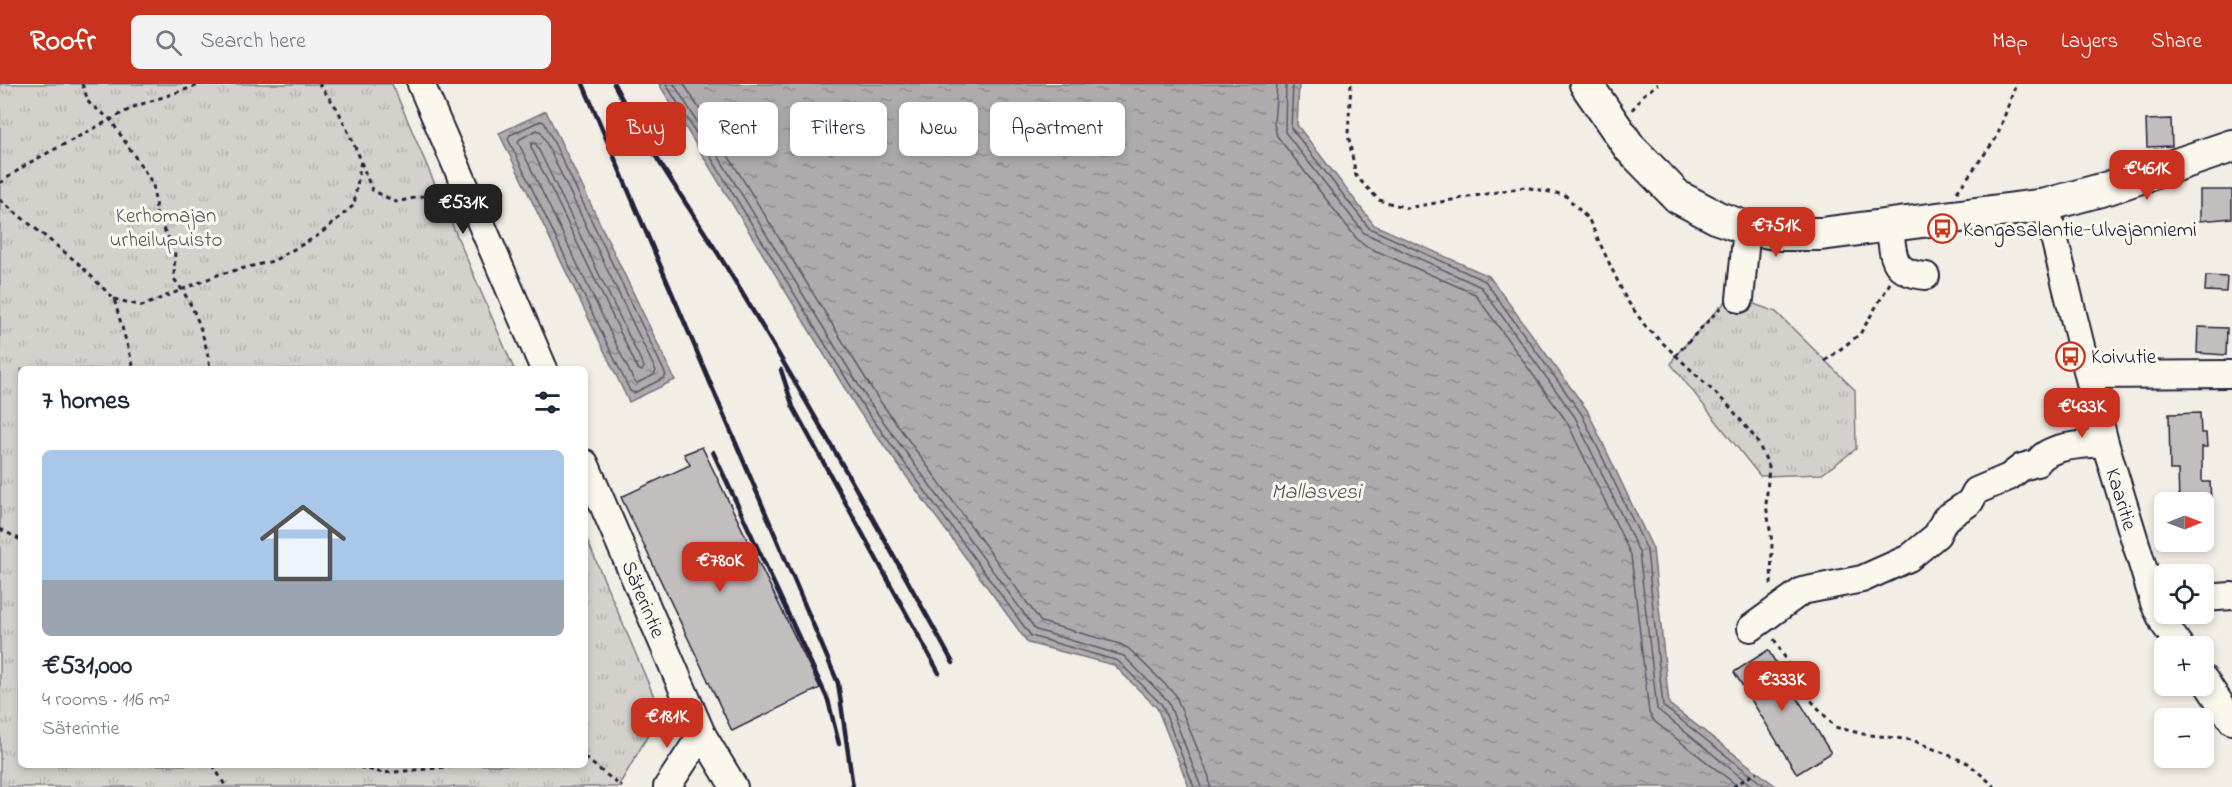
<!DOCTYPE html>
<meta charset="utf-8">
<style>
body{margin:0;font-family:"Indie Flower",sans-serif;background:#f2f2f3;color:#1f2937;height:100vh;display:flex;flex-direction:column;font-size:22px;white-space:nowrap}
*{box-sizing:border-box;margin:0}
p{font-size:20px;color:#747a83}
.icon{flex:none;width:33px;height:33px;fill:none;stroke:currentColor;stroke-width:2;stroke-linecap:round;stroke-linejoin:round}
.map{position:relative;flex:1;overflow:hidden}
.panel{position:absolute;left:18px;top:282px;width:570px;height:402px;display:flex;flex-direction:column;background:#fff;border-radius:9px;box-shadow:0 3px 9px #0003}
.panel>*{flex:none}
.hud{position:absolute;left:606px;top:18px;width:570px;height:54px;display:flex;gap:12px}
.needle{width:39px;rotate:89deg}
.fabs{position:absolute;left:2154px;top:408px;display:grid;gap:12px}
.fabs a{display:grid;place-items:center;width:60px;height:60px;border-radius:9px;background:#fff;box-shadow:0 3px 9px #0003;font-size:30px}
.price{position:absolute;translate:-50% -51px;padding:0 14px;border-radius:12px;background:#c8321e;color:#fff;font-size:20px;line-height:39px;filter:drop-shadow(0 2px 3px #0008)}
.price::after{content:'';position:absolute;left:50%;top:36px;width:18px;height:14px;margin-left:-9px;background:inherit;clip-path:polygon(0 0,100% 0,50% 100%)}
.price.selected{background:#222;color:#fff}
ul{padding:0;list-style:none}
li{display:grid;align-content:center;gap:12px;height:318px;padding:0 24px}
li+li{border-top:2px solid #e0e1e3}
li span{display:grid;place-items:center;height:186px;border-radius:9px;color:#555}
li>.icon{margin-inline-start:auto}
span .icon{width:108px;height:108px;fill:#fffc;stroke-width:1}
li b{font-size:26px}
h2{display:flex;justify-content:space-between;align-items:center;height:72px;padding:0 24px;font-size:26px}
.chip{padding:0 21px;border-radius:9px;background:#fff;box-shadow:0 3px 9px #0003;font-size:21px;line-height:54px}
.chip.selected{background:#c8321e;color:#fff}
header{display:flex;align-items:center;gap:36px;box-sizing:border-box;height:84px;padding:0 30px;background:#c8321e;color:#fff}
header strong{font-size:28px}
nav{display:flex;gap:33px;margin-inline-start:auto;font-size:21px}
.search{width:420px;height:54px;background:#f2f2f3;display:flex;align-items:center;gap:15px;box-sizing:border-box;padding:0 21px;border-radius:9px;color:#747a83;font-size:22px}
.map>svg:first-child{display:block}
.park{fill:url(#park-tufts);stroke:#7b7a84;stroke-width:1.5}
.water{fill:url(#water-ripples);stroke:#76747f;stroke-width:1.5}
.lines{fill:none;stroke-linecap:round;stroke-linejoin:round}
.shore{stroke:#5a5969;stroke-width:1.5}
.building{fill:#c2bebe;stroke:#22223b;stroke-width:1.5}
.minor-casing{stroke:#22223b;stroke-width:30}
.major-casing{stroke:#22223b;stroke-width:36}
.path{stroke:#22223b;stroke-width:3;stroke-dasharray:4.5 4.5;stroke-linecap:butt}
.minor{stroke:#fbf7ec;stroke-width:26}
.major{stroke:#fbf7ec;stroke-width:32}
.rail{stroke:#22223b;stroke-width:4.5}
.labels{text-anchor:middle;stroke-width:6;stroke-linejoin:round;paint-order:stroke}
.park-label{font-size:21px;fill:#575766;stroke:#fbf7ec}
.poi-label{font-size:21px;fill:#22223b;stroke:#fbf7ec;text-anchor:start}
.street-label{font-size:21px;fill:#22223b;stroke:#fbf7ec}
.water-label{font-size:22px;font-style:italic;fill:#535263;stroke:#fbf7ec}
</style>
<header>
<strong>Roofr</strong>
<div class="search"><svg class="icon" aria-label="search" viewBox="0 0 24 24"><circle cx="10" cy="10" r="6"/><path d="M15 15l6 6"/></svg>Search here</div>
<nav><a>Map</a><a>Layers</a><a>Share</a></nav>
</header>
<div class="map">
<svg width="2232" height="703" viewBox="0 0 2232 703">
<defs>
<pattern id="park-tufts" width="24" height="20" patternUnits="userSpaceOnUse" patternTransform="scale(1.5)"><rect width="24" height="20" fill="#d4d1cc"/><path d="M3 7l-1-3M5 7V3M7 7l1-3M15 17l-1-3M17 17v-4M19 17l1-3" fill="none" stroke="#b6b3b0"/></pattern>
<pattern id="water-ripples" width="26" height="14" patternUnits="userSpaceOnUse" patternTransform="scale(1.5)"><rect width="26" height="14" fill="#aeabad"/><path d="M2 4q2-2 4 0t4 0M15 11q2-2 4 0t4 0" fill="none" stroke="#8d8b8e"/></pattern>
</defs>
<rect width="100%" height="100%" fill="#f2eee5"/>
<filter id="ink" filterUnits="userSpaceOnUse"><feTurbulence type="fractalNoise" baseFrequency=".0167" numOctaves="2"/><feDisplacementMap in="SourceGraphic" scale="12" xChannelSelector="R" yChannelSelector="G"/><feConvolveMatrix kernelMatrix="1 2 1 2 8 2 1 2 1" color-interpolation-filters="sRGB"/></filter>
<g filter="url(#ink)">
<g class="park">
<polygon points="0,0 392,0 514,285 21,285 21,681 585,681 585,451 661,629 618,703 0,703"/>
<polygon points="1740,215 1776,228 1855,306 1856,365 1822,390 1760,392 1671,280 1675,272 1727,216"/>
</g>
<g class="water">
<polygon points="659,0 1299,0 1297,41 1374,141 1489,192 1587,326 1653,465 1669,620 1777,703 1189,703 1157,624 1114,581 1028,559 858,326"/>
<polygon points="546,27 675,296 629,318 499,49"/>
</g>
<g class="lines">
<g class="shore">
<polyline points="666,0 863,322 1031,552 1118,577 1162,621 1194,703"/>
<polyline points="674,0 869,318 1036,546 1124,572 1168,617 1201,703"/>
<polyline points="684,0 877,313 1041,538 1120,560 1129,565 1175,610 1209,693 1210,703"/>
<polyline points="1277,0 1274,40 1277,52 1357,155 1365,162 1475,210 1567,338 1631,471 1649,629 1655,638 1739,703"/>
<polyline points="1286,0 1285,48 1364,149 1481,203 1575,333 1639,468 1657,625 1753,703"/>
<polyline points="1293,0 1291,44 1369,144 1485,197 1581,329 1647,466 1663,622 1766,703"/>
<polygon points="540,37 544,38 666,291 664,294 634,309 630,307 508,55 510,51"/>
<polygon points="537,46 541,48 656,287 654,291 637,299 634,297 518,58 520,55"/>
<polygon points="532,59 536,60 644,283 642,287 638,285 531,63"/>
</g>
</g>
<g class="building">
<polygon points="2171,35 2172,62 2147,63 2146,36"/>
<polygon points="2200,106 2232,106 2232,134 2200,137"/>
<polygon points="2206,192 2227,193 2226,208 2205,207"/>
<polygon points="2198,243 2227,244 2226,271 2197,269"/>
<polygon points="2200,329 2201,349 2206,349 2207,363 2202,363 2202,398 2210,398 2211,418 2179,418 2178,386 2170,386 2169,330"/>
<polygon points="702,363 820,604 732,647 621,413 690,381 684,370"/>
<polygon points="1768,566 1831,669 1797,690 1734,588"/>
</g>
<g class="lines">
<defs>
<g id="minor">
<polyline points="421,0 544,285"/>
<polyline points="2046,121 2105,359 2143,483 2154,519 2164,540 2180,562"/>
<path d="M1890,141C1893,172 1891,189 1926,192"/>
<polyline points="1740,215 1747,144"/>
<polyline points="2091,291 2232,290"/>
<polyline points="585,379 702,650 734,703"/>
<polyline points="2204,514 2232,512"/>
<path d="M1751,544L1802,507L1862,495L1909,474L1937,451L1945,435L1970,418L1976,407L2009,393L2022,383L2037,379C2049,360 2085,361 2105,359"/>
<polyline points="2204,595 2232,637"/>
<polyline points="667,703 702,650"/>
</g>
<polyline id="major" points="1586,0 1630,64 1678,113 1718,134 1747,144 1781,150 1821,150 2046,121 2108,104 2232,62"/>
</defs>
<use href="#minor" class="minor-casing"/>
<use href="#major" class="major-casing"/>
<g class="path">
<path d="M82,0L89,19L110,35L153,100L157,134L175,165L174,195C194,219 206,254 210,285"/>
<polyline points="1351,0 1348,50 1356,92 1379,116 1407,124 1525,103 1565,111 1589,136 1626,215 1646,243 1730,323 1756,355 1769,382 1766,421 1772,458 1771,503"/>
<polyline points="1632,26 1643,11 1658,0"/>
<polyline points="361,78 372,106 396,118 446,107"/>
<polyline points="0,99 27,80 136,22 202,0"/>
<polyline points="1957,108 1997,53 2016,0"/>
<polyline points="0,116 78,179 114,215 134,285"/>
<polyline points="114,215 142,222 220,190 273,177 319,151 354,121 361,76 338,26 319,0"/>
<polyline points="1675,272 1721,223"/>
<polyline points="1825,277 1860,250 1890,199"/>
<polyline points="0,445 21,456"/>
<polyline points="1774,555 1809,614 1835,643 1863,650 1912,656 1968,679 1995,703"/>
<polyline points="585,674 622,703"/>
<polyline points="213,681 226,703"/>
<polyline points="351,681 383,689 469,681"/>
<polyline points="1733,703 1757,688"/>
</g>
<use href="#minor" class="minor"/>
<use href="#major" class="major"/>
<g class="rail">
<polyline points="583,0 838,599 853,703"/>
<path d="M614,0C648,66 692,126 730,189C808,317 881,448 953,579"/>
<polyline points="781,286 793,323 939,589"/>
<polyline points="713,368 828,616 839,660"/>
</g>
</g>
</g>
<defs>
<symbol id="bus-ring" viewBox="-11 -11 22 22"><circle r="9.5" fill="#fbf7ec" stroke="#c8321e" stroke-width="1.5"/><path d="M-5-6H5V4H4V6H2V4H-2V6H-4V4H-5ZM-3.5-4V0h7V-4ZM-3.5 1.2v1.5H-2V1.2ZM2 1.2v1.5H3.5V1.2Z" fill="#c8321e"/></symbol>
</defs>
<g fill-rule="evenodd">
<use href="#bus-ring" x="1926" y="128" width="33" height="33"/>
<use href="#bus-ring" x="2054" y="256" width="33" height="33"/>
</g>
<g class="labels">
<g class="park-label">
<text x="166" y="138">Kerhomajan<tspan x="166" dy="24">urheilupuisto</tspan></text>
</g>
<g class="poi-label">
<text x="1963" y="152">Kangasalantie-Ulvajanniemi</text>
<text x="2091" y="279">Koivutie</text>
</g>
<g class="street-label">
<text transform="translate(2122 415) rotate(73)" y="7">Kaaritie</text>
<text transform="translate(644 515) rotate(67)" y="7">Säterintie</text>
</g>
<g class="water-label">
<text x="1316" y="414">Mallasvesi</text>
</g>
</g>
</svg>
<div class="fabs">
<a><svg class="needle" viewBox="-14 -14 28 28"><path d="M0-13l5 13h-10z" fill="#e53935"/><path d="M0 13l5-13h-10z" fill="#747a83"/></svg></a>
<a><svg class="icon" aria-label="locate" viewBox="0 0 24 24"><circle cx="12" cy="12" r="6"/><path d="M12 2v4M12 18v4M2 12h4M18 12h4"/></svg></a>
<a>+</a>
<a>−</a>
</div>
<b class="price" style="left:2147px;top:117px">€461K</b>
<b class="price selected" style="left:463px;top:151px">€531K</b>
<b class="price" style="left:1776px;top:174px">€751K</b>
<b class="price" style="left:2082px;top:355px">€433K</b>
<b class="price" style="left:720px;top:509px">€780K</b>
<b class="price" style="left:1782px;top:628px">€333K</b>
<b class="price" style="left:667px;top:665px">€181K</b>
<div class="hud">
<a class="chip selected">Buy</a>
<a class="chip">Rent</a>
<a class="chip">Filters</a>
<a class="chip">New</a>
<a class="chip">Apartment</a>
</div>
<section class="panel">
<h2>7 homes<svg class="icon" aria-label="filters" viewBox="0 0 24 24"><path d="M4 7h16M4 17h16"/><circle cx="9" cy="7" r="2"/><circle cx="15" cy="17" r="2"/></svg></h2>
<ul>
<li><span style="background:linear-gradient(#a9c7e8 70%,#9aa5b1 0)"><svg class="icon" aria-label="home" viewBox="0 0 24 24"><path d="M3 11l9-7 9 7M6 9v11h12V9"/></svg></span><div><b>€531,000</b><p>4 rooms · 116 m²</p><p>Säterintie</p></div></li>
</ul>
</section>
</div>
